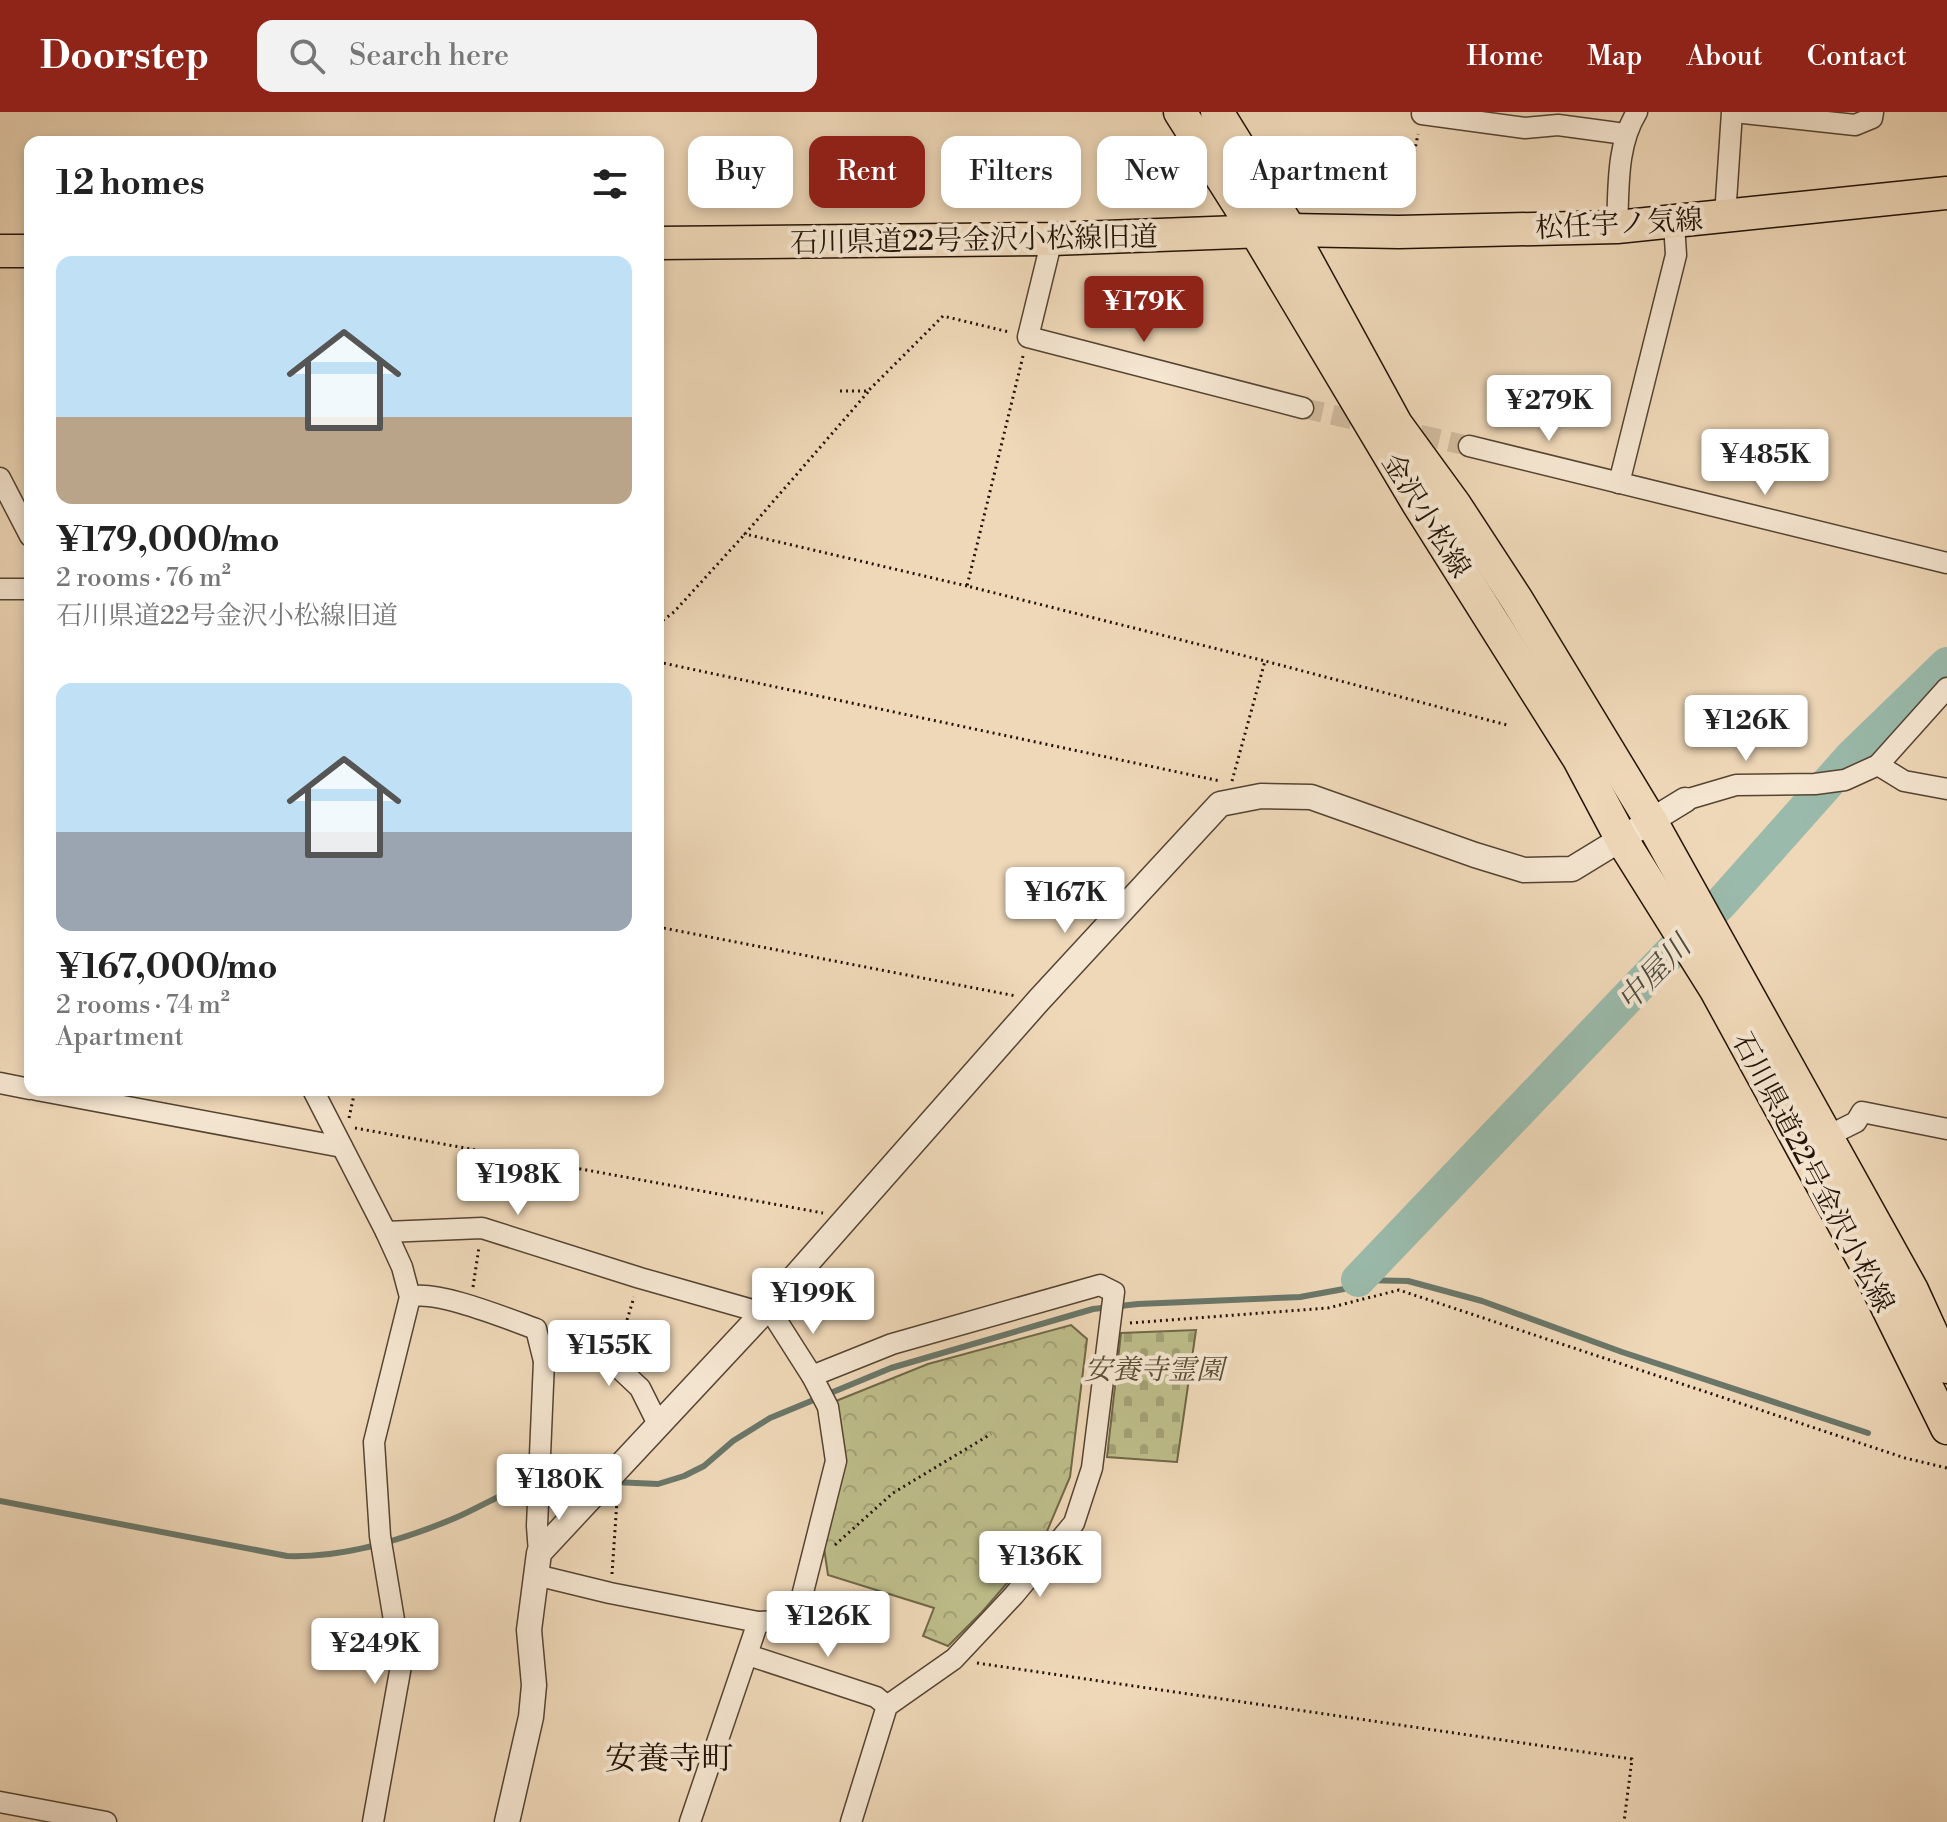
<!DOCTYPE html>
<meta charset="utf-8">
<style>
body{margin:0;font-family:"Libre Bodoni","Noto Serif JP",serif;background:#f2f2f2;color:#222;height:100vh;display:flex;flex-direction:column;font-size:30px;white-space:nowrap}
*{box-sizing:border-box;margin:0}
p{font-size:26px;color:#767676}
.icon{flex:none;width:44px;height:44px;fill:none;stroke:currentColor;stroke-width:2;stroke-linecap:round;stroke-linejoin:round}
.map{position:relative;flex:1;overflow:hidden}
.sheet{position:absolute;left:24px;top:24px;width:640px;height:960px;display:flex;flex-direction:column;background:#fff;border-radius:16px;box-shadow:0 4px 12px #0003}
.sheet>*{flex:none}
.guide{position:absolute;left:688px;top:24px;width:760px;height:72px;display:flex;gap:16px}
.price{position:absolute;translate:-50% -68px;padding:0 18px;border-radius:8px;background:#fff;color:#222;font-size:26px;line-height:52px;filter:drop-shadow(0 2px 4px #0008)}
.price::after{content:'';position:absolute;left:50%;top:48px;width:24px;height:18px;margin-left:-12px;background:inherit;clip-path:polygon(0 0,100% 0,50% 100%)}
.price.selected{background:#8f2418;color:#fff}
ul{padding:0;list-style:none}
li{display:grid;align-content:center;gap:16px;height:424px;padding:0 32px}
li span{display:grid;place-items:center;height:248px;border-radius:16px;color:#555}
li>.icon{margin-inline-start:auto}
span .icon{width:144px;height:144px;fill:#fffc;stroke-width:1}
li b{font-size:34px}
h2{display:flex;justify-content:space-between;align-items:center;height:96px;padding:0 32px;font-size:34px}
.chip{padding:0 28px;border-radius:16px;background:#fff;box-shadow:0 4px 12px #0003;font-size:28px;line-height:72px}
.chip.selected{background:#8f2418;color:#fff}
header{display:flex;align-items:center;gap:48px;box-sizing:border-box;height:112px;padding:0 40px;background:#8f2418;color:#fff}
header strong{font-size:38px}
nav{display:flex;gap:44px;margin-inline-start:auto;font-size:28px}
.search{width:560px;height:72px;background:#f2f2f2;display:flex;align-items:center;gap:20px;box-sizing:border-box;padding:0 28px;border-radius:16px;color:#767676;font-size:30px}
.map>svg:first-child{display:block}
.forest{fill:url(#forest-crowns);stroke:#706848;stroke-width:2}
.cemetery{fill:url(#cemetery-stones);stroke:#706848;stroke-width:2}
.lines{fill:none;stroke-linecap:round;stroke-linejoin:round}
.stream{stroke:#6a7769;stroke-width:6}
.river{stroke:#9abaab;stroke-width:34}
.minor-tunnel{stroke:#d0ba9d;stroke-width:20;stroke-dasharray:20 10;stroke-linecap:butt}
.minor-casing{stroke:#554432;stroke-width:23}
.tertiary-casing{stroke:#554432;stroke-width:27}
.primary-casing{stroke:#221306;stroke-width:35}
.path{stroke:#221306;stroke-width:3;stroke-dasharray:2 4;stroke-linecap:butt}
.minor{stroke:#f5e6d1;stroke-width:20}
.tertiary{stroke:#f5e6d1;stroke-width:24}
.primary{stroke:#efd8b8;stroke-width:32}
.labels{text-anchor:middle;stroke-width:8;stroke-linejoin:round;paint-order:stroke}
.street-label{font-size:28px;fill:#221306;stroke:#f5e6d1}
.park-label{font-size:28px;font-style:italic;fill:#594f35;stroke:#f5e6d1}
.water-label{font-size:30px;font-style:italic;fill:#4c4d40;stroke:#f5e6d1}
.quarter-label{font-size:32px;fill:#221306;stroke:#f5e6d1}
</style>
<header>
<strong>Doorstep</strong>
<div class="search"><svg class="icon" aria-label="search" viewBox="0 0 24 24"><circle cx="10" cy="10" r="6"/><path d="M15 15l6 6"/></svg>Search here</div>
<nav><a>Home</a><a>Map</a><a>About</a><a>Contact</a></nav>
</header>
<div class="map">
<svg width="1947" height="1710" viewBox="0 0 1947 1710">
<defs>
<pattern id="forest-crowns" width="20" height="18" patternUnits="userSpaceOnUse" patternTransform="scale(2)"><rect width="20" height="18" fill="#bebe8b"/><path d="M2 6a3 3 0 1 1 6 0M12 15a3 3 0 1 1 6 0" fill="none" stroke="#a3a276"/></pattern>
<pattern id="cemetery-stones" width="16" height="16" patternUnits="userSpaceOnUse" patternTransform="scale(2)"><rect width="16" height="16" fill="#bebe8b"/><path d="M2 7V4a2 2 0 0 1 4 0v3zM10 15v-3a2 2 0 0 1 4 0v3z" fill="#a3a276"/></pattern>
</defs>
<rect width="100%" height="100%" fill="#efd8b8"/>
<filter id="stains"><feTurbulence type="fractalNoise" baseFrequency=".0025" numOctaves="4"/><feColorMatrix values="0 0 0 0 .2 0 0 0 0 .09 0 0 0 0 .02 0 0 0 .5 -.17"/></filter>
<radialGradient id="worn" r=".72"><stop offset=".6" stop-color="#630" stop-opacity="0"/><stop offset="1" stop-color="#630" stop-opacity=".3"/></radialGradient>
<polygon class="forest" points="1071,1213 1087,1227 1070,1365 1042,1431 982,1500 948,1534 923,1524 934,1496 828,1463 824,1436 845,1344 836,1289 928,1252"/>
<polygon class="cemetery" points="1196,1218 1177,1350 1107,1345 1121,1221"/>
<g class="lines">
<g class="stream">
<polyline points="614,1370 658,1372 684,1364 704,1354 733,1329 770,1306 891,1256 1093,1197 1138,1192 1300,1185 1344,1177 1358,1168 1408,1169 1482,1189 1622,1240 1868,1321"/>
<path d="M0,1389L287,1444C344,1446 403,1428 455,1406C486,1393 518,1370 552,1368C566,1366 581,1368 595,1369"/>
</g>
<polyline class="river" points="1358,1168 1672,839 1722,790 1851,645 1947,552"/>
<polyline class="minor-tunnel" points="1303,296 1469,334"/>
<defs>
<g id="minor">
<polyline points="1734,0 1855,13 1872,6 1873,0"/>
<polyline points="1422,2 1525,16 1558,13 1625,22"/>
<polyline points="1725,104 1732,0"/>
<path d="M1617,115C1619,76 1616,34 1637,0"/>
<polyline points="1052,127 1028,225 1303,296"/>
<polyline points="1469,334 1947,451"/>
<polyline points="0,366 30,424"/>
<polyline points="1619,371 1676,143 1674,111"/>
<polyline points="0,477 30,477"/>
<polyline points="1878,653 1904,669 1947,677"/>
<polyline points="1685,688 1736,673 1815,672 1845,668 1878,653 1947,576"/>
<polyline points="0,971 30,977"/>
<polyline points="37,978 342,1035"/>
<polyline points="313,978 386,1120 402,1155 410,1185 374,1330 380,1424 395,1514 404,1537 373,1710"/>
<polyline points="1826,1025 1856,1010 1862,1000 1947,1017"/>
<polyline points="386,1120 482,1116 640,1166 763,1201"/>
<path d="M410,1185C435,1177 508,1207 536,1217L544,1249L537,1414L539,1441"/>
<polyline points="544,1249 550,1244 564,1240 606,1244 640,1276 658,1312"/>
<polyline points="812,1264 892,1232 1100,1173 1114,1180 1092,1356 1074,1411 1014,1483 954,1547 887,1594 851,1710"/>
<polyline points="536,1463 610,1481 758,1510 780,1509 801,1488 836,1349 828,1295 812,1264 768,1195"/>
<polyline points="748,1543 876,1585 887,1594"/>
<polyline points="0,1690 106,1710"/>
<polyline points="690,1710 758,1510"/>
</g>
<polyline id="tertiary" points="507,1710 531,1605 534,1573 529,1518 539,1441 763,1201 1039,888 1220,692 1261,684 1311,685 1475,743 1524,758 1572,757 1685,688"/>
<g id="primary">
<polyline points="1180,0 1256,120 1419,393 1579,647 1622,728 1716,878 1869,1158 1947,1316"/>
<polyline points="1217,0 1290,118 1396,312 1455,393 1517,488 1651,709 1912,1178 1947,1255"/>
<polyline points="658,131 1052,127 1290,118 1399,120 1617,115 1947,81"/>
<polyline points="0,139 30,139"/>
</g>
</defs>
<use href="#minor" class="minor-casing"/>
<use href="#tertiary" class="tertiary-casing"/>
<use href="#primary" class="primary-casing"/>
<g class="path">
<polyline points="1404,93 1418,22"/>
<polyline points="1023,244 967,474 1265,549"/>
<polyline points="840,279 868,279 943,204 1009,220"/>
<polyline points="868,280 745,422 967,474"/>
<polyline points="658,512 674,500 745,422"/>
<polyline points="658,550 1220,669"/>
<polyline points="1232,669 1265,549 1507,613"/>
<polyline points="658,815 1016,884"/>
<polyline points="349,1006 355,978"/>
<polyline points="355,1016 823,1101"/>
<polyline points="473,1175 479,1135"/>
<polyline points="1130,1211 1328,1196 1399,1178 1905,1346 1947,1356"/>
<polyline points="620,1231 634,1185"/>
<polyline points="835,1433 893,1381 991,1322"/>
<polyline points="612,1462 617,1389"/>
<polyline points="977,1551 1632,1647 1624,1710"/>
</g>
<use href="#minor" class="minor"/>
<use href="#tertiary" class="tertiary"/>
<use href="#primary" class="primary"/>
</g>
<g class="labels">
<g class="street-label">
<text transform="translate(1619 111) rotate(-3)" y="10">松任宇ノ気線</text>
<text transform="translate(974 127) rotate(-1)" y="10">石川県道22号金沢小松線旧道</text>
<text transform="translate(1427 403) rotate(58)" y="10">金沢小松線</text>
<text transform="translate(1814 1060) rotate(62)" y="10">石川県道22号金沢小松線</text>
</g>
<g class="park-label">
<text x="1154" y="1267">安養寺霊園</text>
</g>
<g class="water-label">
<text transform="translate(1654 861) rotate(-46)" y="10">中屋川</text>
</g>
<g class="quarter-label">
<text x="669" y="1657">安養寺町</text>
</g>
</g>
<rect width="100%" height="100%" filter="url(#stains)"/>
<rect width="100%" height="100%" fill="url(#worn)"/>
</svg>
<b class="price selected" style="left:1144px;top:232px">¥179K</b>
<b class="price" style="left:1549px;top:331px">¥279K</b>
<b class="price" style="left:1765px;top:385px">¥485K</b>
<b class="price" style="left:1746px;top:651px">¥126K</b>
<b class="price" style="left:1065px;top:823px">¥167K</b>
<b class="price" style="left:518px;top:1105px">¥198K</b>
<b class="price" style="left:813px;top:1224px">¥199K</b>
<b class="price" style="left:609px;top:1276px">¥155K</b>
<b class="price" style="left:559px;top:1410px">¥180K</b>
<b class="price" style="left:1040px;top:1487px">¥136K</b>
<b class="price" style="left:828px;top:1547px">¥126K</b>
<b class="price" style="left:375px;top:1574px">¥249K</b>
<div class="guide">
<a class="chip">Buy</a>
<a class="chip selected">Rent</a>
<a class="chip">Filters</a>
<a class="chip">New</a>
<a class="chip">Apartment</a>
</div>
<section class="sheet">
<h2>12 homes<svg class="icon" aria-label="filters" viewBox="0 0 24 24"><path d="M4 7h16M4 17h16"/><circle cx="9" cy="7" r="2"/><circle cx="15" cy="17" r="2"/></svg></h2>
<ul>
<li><span style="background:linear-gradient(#bfe0f5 65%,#b9a48a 0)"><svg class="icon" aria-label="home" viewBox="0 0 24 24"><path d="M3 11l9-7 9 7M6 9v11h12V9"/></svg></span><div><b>¥179,000/mo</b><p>2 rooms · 76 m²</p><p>石川県道22号金沢小松線旧道</p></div></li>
<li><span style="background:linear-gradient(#bfe0f5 60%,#9aa5b1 0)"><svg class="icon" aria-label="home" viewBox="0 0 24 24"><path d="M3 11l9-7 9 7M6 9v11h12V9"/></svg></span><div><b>¥167,000/mo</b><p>2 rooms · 74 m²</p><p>Apartment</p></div></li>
</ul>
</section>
</div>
